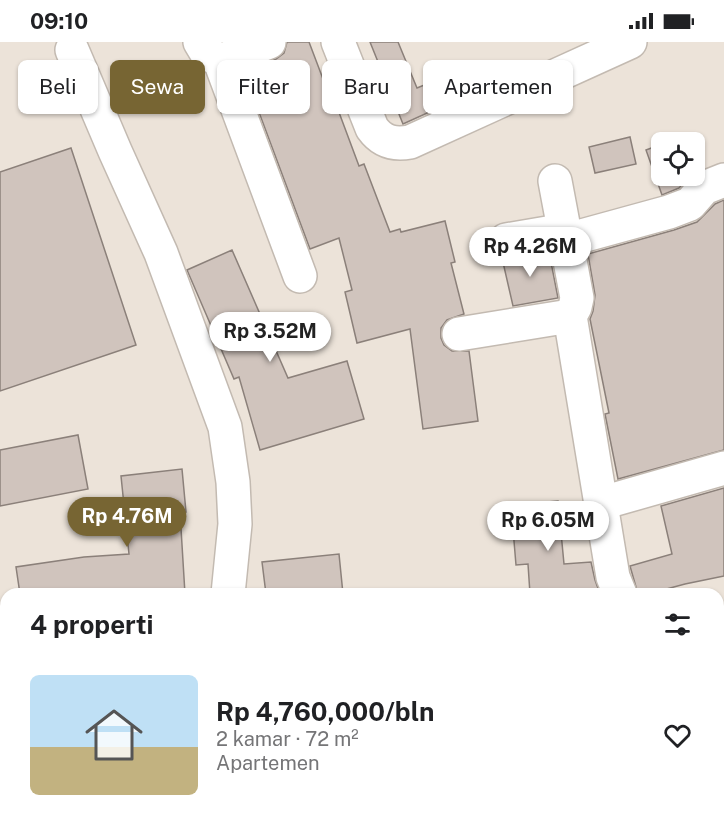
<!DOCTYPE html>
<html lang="id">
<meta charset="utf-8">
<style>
body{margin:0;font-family:"Public Sans",sans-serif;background:#f2f2f2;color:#202124;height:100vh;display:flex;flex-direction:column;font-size:22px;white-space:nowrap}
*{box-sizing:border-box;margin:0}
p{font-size:20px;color:#757577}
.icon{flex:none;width:33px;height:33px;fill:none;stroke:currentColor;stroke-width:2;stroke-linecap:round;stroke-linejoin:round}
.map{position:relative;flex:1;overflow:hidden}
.side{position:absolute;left:0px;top:546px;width:724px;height:236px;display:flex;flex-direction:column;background:#fff;border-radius:18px 18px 0 0;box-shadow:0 2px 4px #0004}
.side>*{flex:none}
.hud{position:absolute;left:18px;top:18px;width:688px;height:54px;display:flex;gap:12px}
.buttons{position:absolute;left:651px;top:90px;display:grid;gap:12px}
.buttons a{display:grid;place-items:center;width:54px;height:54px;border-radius:9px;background:#fff;box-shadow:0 2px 4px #0004;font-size:30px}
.price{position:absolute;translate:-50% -51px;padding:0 14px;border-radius:21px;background:#fff;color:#222;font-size:20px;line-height:39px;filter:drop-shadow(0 2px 3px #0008)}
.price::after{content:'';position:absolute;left:50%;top:36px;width:18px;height:14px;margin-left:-9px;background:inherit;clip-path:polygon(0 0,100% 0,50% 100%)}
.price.active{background:#776533;color:#fff}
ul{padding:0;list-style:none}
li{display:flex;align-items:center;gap:18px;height:150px;padding:0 30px}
li span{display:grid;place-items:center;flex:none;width:168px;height:120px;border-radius:9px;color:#555}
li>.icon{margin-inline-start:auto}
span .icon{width:72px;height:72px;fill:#fffc;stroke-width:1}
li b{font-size:26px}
h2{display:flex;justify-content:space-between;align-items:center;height:72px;padding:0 30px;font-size:26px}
.pill{padding:0 21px;border-radius:9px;background:#fff;box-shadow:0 2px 4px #0004;font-size:21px;line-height:54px}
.pill.active{background:#776533;color:#fff}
.status{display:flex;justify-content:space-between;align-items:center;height:42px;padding:0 30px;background:#fff;direction:ltr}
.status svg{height:16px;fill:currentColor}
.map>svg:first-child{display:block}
.building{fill:#d0c4bd;stroke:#8b807a;stroke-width:1.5}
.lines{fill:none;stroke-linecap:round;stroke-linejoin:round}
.minor-casing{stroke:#c3bab1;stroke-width:36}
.minor{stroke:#fff;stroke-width:33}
</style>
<div class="status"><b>09:10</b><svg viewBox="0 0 49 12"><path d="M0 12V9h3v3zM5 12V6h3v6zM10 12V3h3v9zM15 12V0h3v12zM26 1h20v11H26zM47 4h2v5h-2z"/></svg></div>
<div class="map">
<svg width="724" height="781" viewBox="0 0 724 781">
<rect width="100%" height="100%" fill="#ece3d9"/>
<g class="building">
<polygon points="287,0 309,0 331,58 334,57 359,124 364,122 390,190 400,187 401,190 445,179 455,220 451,221 464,272 447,278 441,286 441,296 444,303 452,309 469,309 478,379 423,387 410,287 357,301 345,250 352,248 339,196 310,207 244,30 276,17 284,11"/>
<polygon points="370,0 398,0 417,46 449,33 458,57 403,82"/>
<polygon points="630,95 636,122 595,131 589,105"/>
<polygon points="662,102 662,134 690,134 679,146 662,153 646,108"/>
<polygon points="71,106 136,303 0,349 0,130"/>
<polygon points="724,158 724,408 618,437 605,372 609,371 590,277 593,269 595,253 588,212 674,188 697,180 715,162"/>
<polygon points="232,208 288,336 347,319 364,377 260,408 239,335 234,337 187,228"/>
<polygon points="549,210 558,256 513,264 502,216"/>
<polygon points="78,393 88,447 0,464 0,408"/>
<polygon points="182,427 186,470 180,470 185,552 20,552 16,525 84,515 129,512 121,434"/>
<polygon points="724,446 724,534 685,542 648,552 638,552 630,524 672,512 661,464"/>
<polygon points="558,459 564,522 591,520 595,538 600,552 530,552 528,522 516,523 511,463"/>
<polygon points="339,512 343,552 266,552 262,520"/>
</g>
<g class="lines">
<defs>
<g id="minor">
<polyline points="200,0 206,10 220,19 300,234"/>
<path d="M338,0L372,86C382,100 394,103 410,100L630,0"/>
<polyline points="72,8 115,109 161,211 225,385 233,440 235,482 228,552"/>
<polyline points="220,19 269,0"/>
<polyline points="555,139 577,256 575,265 570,274 613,535 620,552"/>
<polyline points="506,198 565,188"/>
<polyline points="567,198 669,170 690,162 704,146 724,138"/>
<polyline points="459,292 570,274"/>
<polyline points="602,461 724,426"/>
<polyline points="0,592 6,612"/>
<polyline points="0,649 6,649"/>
<polyline points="718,685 724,684"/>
<polyline points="0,765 6,765"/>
<polyline points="46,776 46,781"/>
<polyline points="714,776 716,781"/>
</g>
</defs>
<use href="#minor" class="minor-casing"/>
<use href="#minor" class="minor"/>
</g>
</svg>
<div class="buttons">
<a><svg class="icon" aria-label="locate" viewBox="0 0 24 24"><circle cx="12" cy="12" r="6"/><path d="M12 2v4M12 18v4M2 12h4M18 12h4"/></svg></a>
</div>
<b class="price" style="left:530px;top:236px">Rp 4.26M</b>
<b class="price" style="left:270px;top:321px">Rp 3.52M</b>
<b class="price active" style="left:127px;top:506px">Rp 4.76M</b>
<b class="price" style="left:548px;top:510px">Rp 6.05M</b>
<div class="hud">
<a class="pill">Beli</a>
<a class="pill active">Sewa</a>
<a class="pill">Filter</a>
<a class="pill">Baru</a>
<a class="pill">Apartemen</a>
</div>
<section class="side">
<h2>4 properti<svg class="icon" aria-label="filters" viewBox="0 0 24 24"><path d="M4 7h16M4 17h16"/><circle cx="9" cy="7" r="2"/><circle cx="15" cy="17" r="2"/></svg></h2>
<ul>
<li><span style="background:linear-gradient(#bfe0f5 60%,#c2b280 0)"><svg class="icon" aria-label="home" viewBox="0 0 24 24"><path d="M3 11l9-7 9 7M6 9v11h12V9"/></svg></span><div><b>Rp 4,760,000/bln</b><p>2 kamar · 72 m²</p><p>Apartemen</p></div><svg class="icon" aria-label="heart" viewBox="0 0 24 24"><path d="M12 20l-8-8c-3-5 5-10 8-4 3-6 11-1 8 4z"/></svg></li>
</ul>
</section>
</div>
